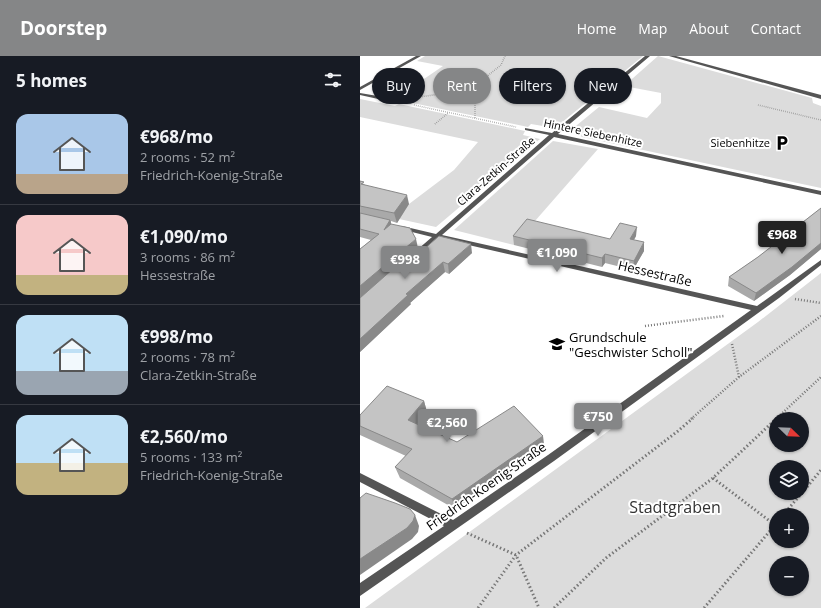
<!DOCTYPE html>
<meta charset="utf-8">
<style>
body{margin:0;font-family:"Open Sans",sans-serif;background:#242831;color:#f1f3f6;height:100vh;display:flex;flex-direction:column;font-size:15px;white-space:nowrap}
*{box-sizing:border-box;margin:0}
p{font-size:13px;color:#9ea1a6}
.icon{flex:none;width:22px;height:22px;fill:none;stroke:currentColor;stroke-width:2;stroke-linecap:round;stroke-linejoin:round}
.map{position:relative;flex:1;overflow:hidden}
.drawer{display:flex;flex-direction:column;background:#171b24;width:360px}
.drawer>*{flex:none}
.hud{position:absolute;left:12px;top:12px;width:380px;height:36px;display:flex;gap:8px}
.needle{width:26px;rotate:113deg}
.controls{position:absolute;left:409px;top:356px;display:grid;gap:8px}
.controls a{display:grid;place-items:center;width:40px;height:40px;border-radius:50%;background:#171b24;box-shadow:0 1px 3px #0004;font-size:20px}
.price{position:absolute;translate:-50% -34px;padding:0 9px;border-radius:4px;background:#858687;color:#fff;font-size:13px;line-height:26px;filter:drop-shadow(0 1px 2px #0008)}
.price::after{content:'';position:absolute;left:50%;top:24px;width:12px;height:9px;margin-left:-6px;background:inherit;clip-path:polygon(0 0,100% 0,50% 100%)}
.price.on{background:#222;color:#fff}
ul{padding:0;list-style:none}
li{display:flex;align-items:center;gap:12px;height:100px;padding:0 16px}
li+li{border-top:1px solid #363941}
li span{display:grid;place-items:center;flex:none;width:112px;height:80px;border-radius:12px;color:#555}
li>.icon{margin-inline-start:auto}
span .icon{width:48px;height:48px;fill:#fffc;stroke-width:1}
li b{font-size:17px}
h2{display:flex;justify-content:space-between;align-items:center;height:48px;padding:0 16px;font-size:17px}
.chip{padding:0 14px;border-radius:18px;background:#171b24;box-shadow:0 1px 3px #0004;font-size:14px;line-height:36px}
.chip.on{background:#858687;color:#fff}
header{display:flex;align-items:center;gap:24px;box-sizing:border-box;height:56px;padding:0 20px;background:#858687;color:#fff}
header strong{font-size:19px}
nav{display:flex;gap:22px;margin-inline-start:auto;font-size:14px}
main{display:flex;flex:1;min-height:0}
.map>svg:first-child{display:block}
.green{fill:#dcdcdc;fill-rule:evenodd}
.lines{fill:none;stroke-linecap:round;stroke-linejoin:round}
.path-far2{stroke:#777;stroke-width:1.5;stroke-dasharray:0.5 1.5;stroke-linecap:butt}
.path-far1{stroke:#777;stroke-width:2.5;stroke-dasharray:1 2;stroke-linecap:butt}
.path{stroke:#777;stroke-width:3;stroke-dasharray:1.5 2.5;stroke-linecap:butt}
.service{fill:#555;fill-rule:evenodd}
.minor{fill:#555;fill-rule:evenodd}
.wall{fill:#a9a9a9}
.shaded-wall{fill:#898989}
.building{fill:#c4c4c4;stroke:#898989}
.labels{text-anchor:middle;stroke-width:4;stroke-linejoin:round;paint-order:stroke}
.far-street-label{font-size:11px;fill:#000;stroke:#fff}
.far-poi-label{font-size:11px;fill:#000;stroke:#fff;text-anchor:end}
.street-label{font-size:13px;fill:#000;stroke:#fff}
.poi-label{font-size:13px;fill:#000;stroke:#fff;text-anchor:start}
.near-park-label{font-size:16px;fill:#333;stroke:#fff}
</style>
<header>
<strong>Doorstep</strong>
<nav><a>Home</a><a>Map</a><a>About</a><a>Contact</a></nav>
</header>
<main>
<section class="drawer">
<h2>5 homes<svg class="icon" aria-label="filters" viewBox="0 0 24 24"><path d="M4 7h16M4 17h16"/><circle cx="9" cy="7" r="2"/><circle cx="15" cy="17" r="2"/></svg></h2>
<ul>
<li><span style="background:linear-gradient(#a9c7e8 75%,#b9a48a 0)"><svg class="icon" aria-label="home" viewBox="0 0 24 24"><path d="M3 11l9-7 9 7M6 9v11h12V9"/></svg></span><div><b>€968/mo</b><p>2 rooms · 52 m²</p><p>Friedrich-Koenig-Straße</p></div></li>
<li><span style="background:linear-gradient(#f6c9c9 75%,#c2b280 0)"><svg class="icon" aria-label="home" viewBox="0 0 24 24"><path d="M3 11l9-7 9 7M6 9v11h12V9"/></svg></span><div><b>€1,090/mo</b><p>3 rooms · 86 m²</p><p>Hessestraße</p></div></li>
<li><span style="background:linear-gradient(#bfe0f5 70%,#9aa5b1 0)"><svg class="icon" aria-label="home" viewBox="0 0 24 24"><path d="M3 11l9-7 9 7M6 9v11h12V9"/></svg></span><div><b>€998/mo</b><p>2 rooms · 78 m²</p><p>Clara-Zetkin-Straße</p></div></li>
<li><span style="background:linear-gradient(#bfe0f5 60%,#c2b280 0)"><svg class="icon" aria-label="home" viewBox="0 0 24 24"><path d="M3 11l9-7 9 7M6 9v11h12V9"/></svg></span><div><b>€2,560/mo</b><p>5 rooms · 133 m²</p><p>Friedrich-Koenig-Straße</p></div></li>
</ul>
</section>
<div class="map">
<svg width="461" height="552" viewBox="0 0 461 552">
<rect width="100%" height="100%" fill="#fff"/>
<g class="green">
<polygon points="65,0 283,0 195,72 171,68 168,71 43,45 45,43 36,42 83,10 57,5"/>
<polygon points="298,0 452,42 453,47 461,50 461,132 222,81 211,74 239,51 287,62 301,47 301,37 264,30"/>
<polygon points="0,43 35,50 39,48 165,75 163,79 180,83 76,171 39,163 49,148 94,114 118,86 0,61"/>
<polygon points="193,85 238,93 154,189 94,174"/>
<path d="M461,217V552H5L398,266ZM416,363H442V389H416ZM416,411H442V437H416ZM416,459H442V485H416ZM416,507H442V533H416Z"/>
</g>
<g class="lines">
<g class="path-far2">
<polyline points="52,42 115,33"/>
<polyline points="54,49 156,71"/>
<polyline points="398,49 461,64"/>
<polyline points="115,62 115,33 121,25 141,9 145,0"/>
<polyline points="75,68 88,57"/>
</g>
<g class="path-far1">
<polyline points="435,243 461,247"/>
<polyline points="285,270 364,260"/>
<polyline points="372,288 379,321"/>
<polyline points="331,363 379,321 461,260"/>
<polyline points="416,363 461,321"/>
</g>
<g class="path">
<polyline points="353,422 415,469"/>
<polyline points="442,437 461,414"/>
<polyline points="423,459 442,437"/>
<polyline points="107,477 156,499 179,552"/>
<polyline points="118,552 156,499 318,375 333,362"/>
<polyline points="194,552 246,502 353,422 417,362"/>
<polyline points="344,552 416,468"/>
</g>
<polygon class="service" points="0,37 41,44 44,46 41,48 0,39"/>
<g class="minor">
<polygon points="56,0 61,0 0,34 0,31"/>
<polygon points="285,0 290,0 198,78 461,135 461,139 194,81 82,179 397,250 461,204 461,209 419,242 194,405 0,540 0,527 84,470 0,426 0,417 93,464 188,399 391,254 78,182 55,203 53,203 49,201 72,181 40,173 40,171 42,170 76,178 189,79 165,74 165,72 192,77"/>
<polygon points="309,0 316,0 461,39 461,43"/>
</g>
</g>
<g class="wall">
<polygon points="0,125 5,129 49,148 37,167 31,165 31,168 58,192 62,195 112,197 89,218 85,216 50,247 51,248 0,296 0,193 11,184 0,181"/>
<polygon points="461,152 461,193 430,219 394,245 368,230 369,221 398,201"/>
<polygon points="153,180 250,183 276,180 274,184 284,195 273,214 245,207 242,211 154,189"/>
<polygon points="64,345 67,356 57,368 97,386 183,380 184,391 95,453 40,422 35,411 46,400 0,379 0,359"/>
</g>
<g class="shaded-wall">
<polygon points="47,139 49,148 37,167 34,157"/>
<polygon points="30,164 33,173 24,174"/>
<polygon points="277,171 276,180 269,192 270,183"/>
<polygon points="56,183 58,192 0,242 0,230"/>
<polygon points="284,186 284,195 273,214 274,205"/>
<polygon points="461,187 461,193 430,219 394,245 396,237"/>
<polygon points="111,188 112,197 89,218 88,208"/>
<polygon points="245,198 245,207 242,211 242,202"/>
<polygon points="83,206 85,216 50,247 51,248 0,296 0,283 46,238"/>
<polygon points="64,345 67,356 52,375 48,364"/>
<polygon points="183,380 184,391 95,453 92,443"/>
<polygon points="55,459 59,470 58,476 52,483 0,519 0,503"/>
</g>
<g class="building">
<polygon points="0,125 4,126 1,128 47,139 34,157 0,150"/>
<polygon points="461,152 461,187 432,211 396,237 369,221 398,201"/>
<polygon points="0,157 30,164 24,174 31,168 50,172 56,183 0,230 0,193 19,178 0,173"/>
<polygon points="167,163 250,183 260,167 277,171 270,183 284,186 274,205 245,198 242,202 153,180"/>
<polygon points="79,180 111,188 88,208 83,206 46,238 48,239 0,283 0,242 59,190 62,195"/>
<polygon points="27,330 64,345 48,364 97,386 154,350 183,380 92,443 35,411 52,393 0,370 0,359"/>
<polygon points="6,437 35,447 50,453 55,459 53,465 47,472 0,503 0,442"/>
</g>
<defs>
<symbol id="parking-bare" viewBox="-9 -9 18 18"><path d="M-3.5-5.5H1a3.5 3.5 0 0 1 0 7H-1V5.5H-3.5ZM-1-3.4V-.6H.8a1.4 1.4 0 0 0 0-2.8Z" fill="#000" stroke="#fff" stroke-width="2.5" paint-order="stroke"/></symbol>
<symbol id="school-bare" viewBox="-9 -9 18 18"><path d="M0-5L7-2L0 1L-7-2ZM-4 1L0 2.5L4 1V4Q0 6-4 4Z" fill="#000" stroke="#fff" stroke-width="2.5" paint-order="stroke"/></symbol>
</defs>
<g fill-rule="evenodd">
<use href="#parking-bare" x="411" y="76" width="22" height="22"/>
<use href="#school-bare" x="186" y="277" width="22" height="22"/>
</g>
<g class="labels">
<g class="far-street-label">
<text transform="translate(233 77) rotate(12)" y="4">Hintere Siebenhitze</text>
<text transform="translate(136 115) rotate(-41)" y="4">Clara-Zetkin-Straße</text>
</g>
<g class="far-poi-label">
<text x="410" y="91">Siebenhitze</text>
</g>
<g class="street-label">
<text transform="translate(295 217) rotate(13)" y="5">Hessestraße</text>
<text transform="translate(126 430) rotate(-35)" y="5">Friedrich-Koenig-Straße</text>
</g>
<g class="poi-label">
<text x="209" y="286">Grundschule<tspan x="209" dy="15">"Geschwister Scholl"</tspan></text>
</g>
<g class="near-park-label">
<text x="315" y="457">Stadtgraben</text>
</g>
</g>
</svg>
<div class="controls">
<a><svg class="needle" viewBox="-14 -14 28 28"><path d="M0-13l5 13h-10z" fill="#e53935"/><path d="M0 13l5-13h-10z" fill="#9ea1a6"/></svg></a>
<a><svg class="icon" aria-label="layers" viewBox="0 0 24 24"><path d="M12 4l9 5-9 5-9-5zM3 14l9 5 9-5"/></svg></a>
<a>+</a>
<a>−</a>
</div>
<b class="price on" style="left:422px;top:199px">€968</b>
<b class="price" style="left:197px;top:217px">€1,090</b>
<b class="price" style="left:45px;top:224px">€998</b>
<b class="price" style="left:238px;top:381px">€750</b>
<b class="price" style="left:87px;top:387px">€2,560</b>
<div class="hud">
<a class="chip">Buy</a>
<a class="chip on">Rent</a>
<a class="chip">Filters</a>
<a class="chip">New</a>
</div>
</div>
</main>
